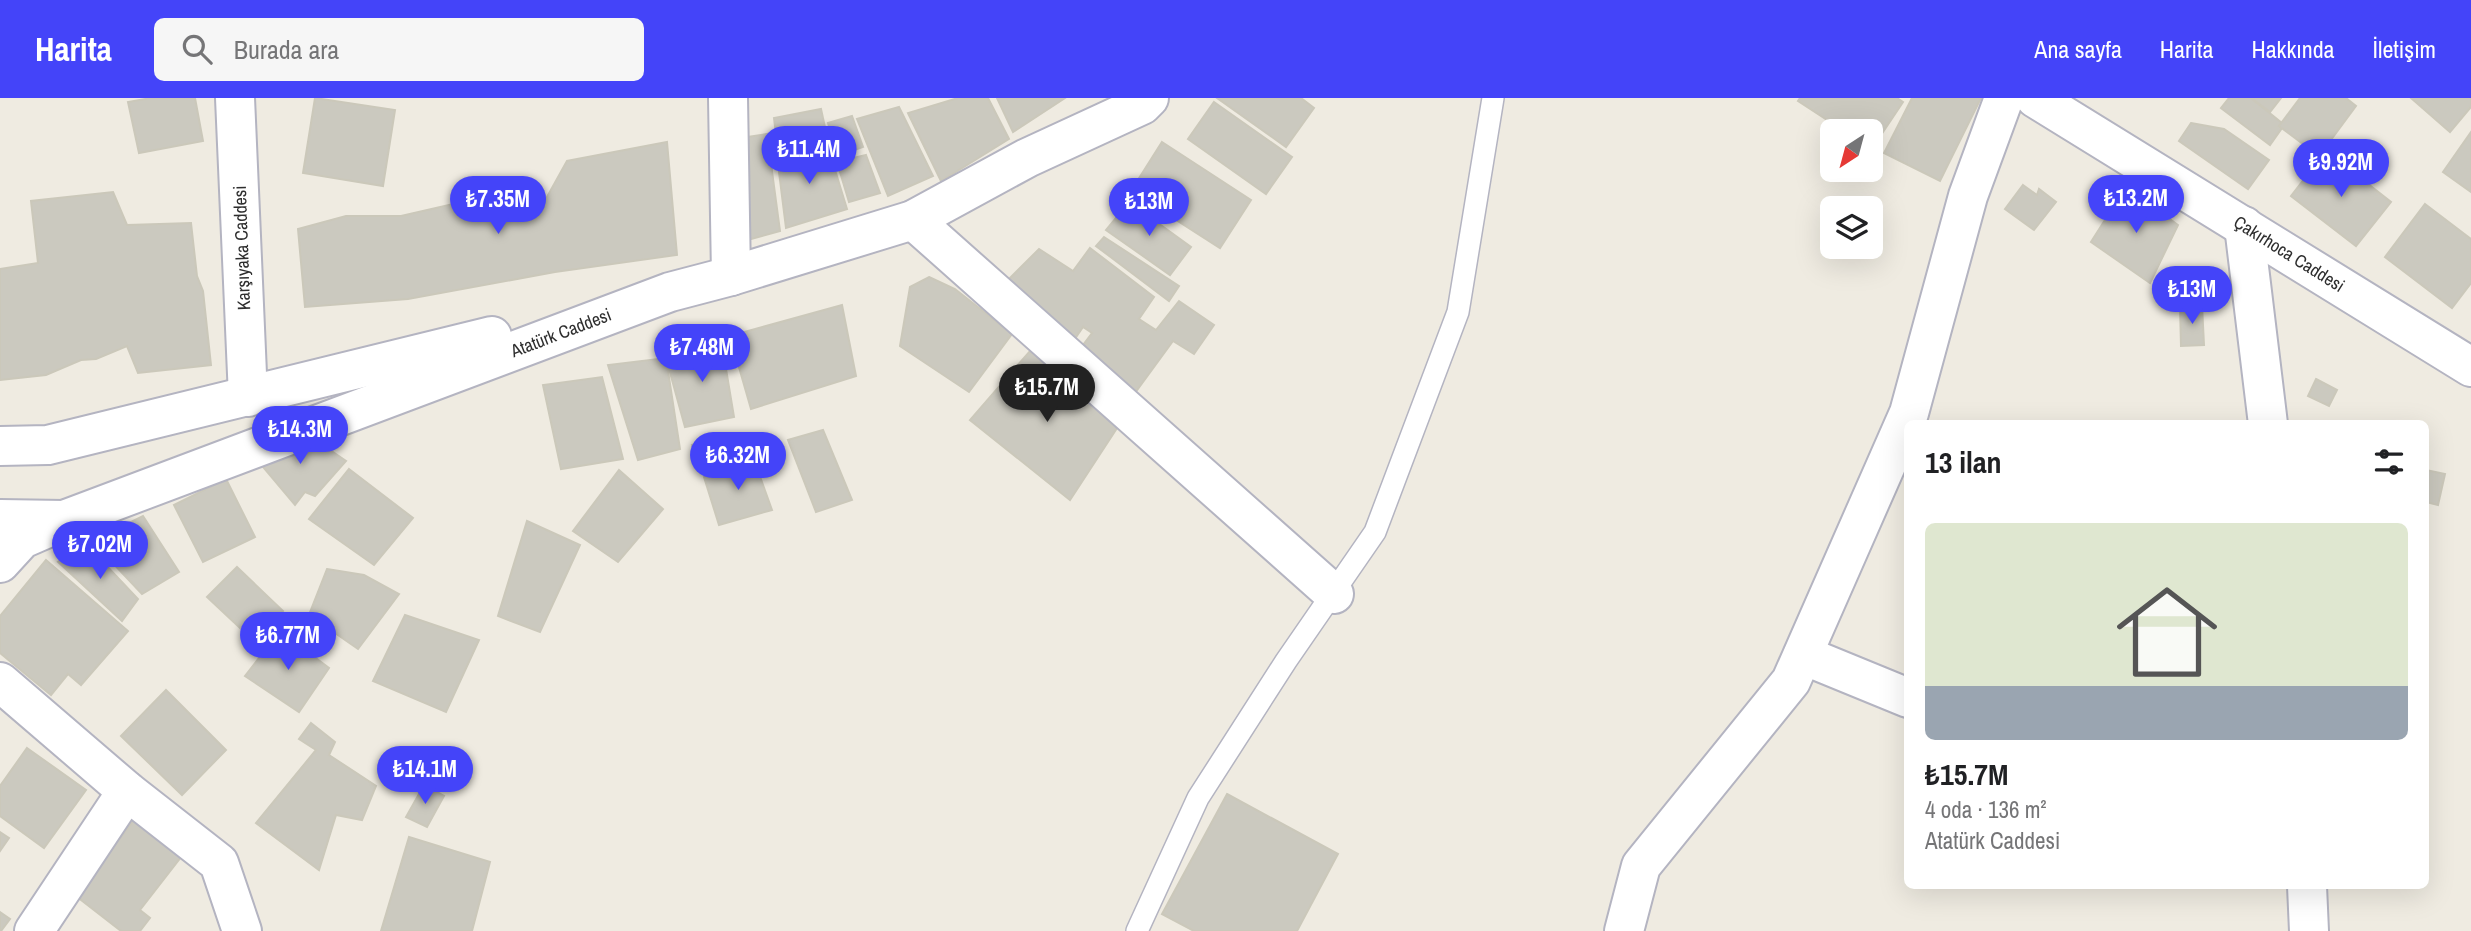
<!DOCTYPE html>
<html lang="tr">
<meta charset="utf-8">
<style>
body{margin:0;font-family:"Archivo Narrow",sans-serif;background:#f6f6f6;color:#202124;height:100vh;display:flex;flex-direction:column;font-size:26px;white-space:nowrap}
*{box-sizing:border-box;margin:0}
p{font-size:23px;color:#757577}
.icon{flex:none;width:38px;height:38px;fill:none;stroke:currentColor;stroke-width:2;stroke-linecap:round;stroke-linejoin:round}
.map{position:relative;flex:1;overflow:hidden}
.sheet{position:absolute;left:1904px;top:322px;width:525px;height:469px;display:flex;flex-direction:column;background:#fff;border-radius:10px;box-shadow:0 7px 28px #0002}
.sheet>*{flex:none}
.needle{width:46px;rotate:216deg}
.controls{position:absolute;left:1820px;top:21px;display:grid;gap:14px}
.controls a{display:grid;place-items:center;width:63px;height:63px;border-radius:10px;background:#fff;box-shadow:0 7px 28px #0002;font-size:35px}
.price{position:absolute;translate:-50% -60px;padding:0 16px;border-radius:24px;background:#4444f9;color:#fff;font-size:23px;line-height:46px;filter:drop-shadow(0 2px 4px #0008)}
.price::after{content:'';position:absolute;left:50%;top:42px;width:21px;height:16px;margin-left:-10px;background:inherit;clip-path:polygon(0 0,100% 0,50% 100%)}
.price.selected{background:#222;color:#fff}
ul{padding:0;list-style:none}
li{display:grid;align-content:center;gap:14px;height:371px;padding:0 21px}
li+li{border-top:2px solid #e0e0e0}
li span{display:grid;place-items:center;height:217px;border-radius:10px;color:#555}
li>.icon{margin-inline-start:auto}
span .icon{width:126px;height:126px;fill:#fffc;stroke-width:1}
li b{font-size:30px}
h2{display:flex;justify-content:space-between;align-items:center;height:84px;padding:0 21px;font-size:30px}
header{display:flex;align-items:center;gap:42px;box-sizing:border-box;height:98px;padding:0 35px;background:#4444f9;color:#fff}
header strong{font-size:33px}
nav{display:flex;gap:38px;margin-inline-start:auto;font-size:24px}
.search{width:490px;height:63px;background:#f6f6f6;display:flex;align-items:center;gap:18px;box-sizing:border-box;padding:0 24px;border-radius:10px;color:#757577;font-size:26px}
.map>svg:first-child{display:block}
.building{fill:#cbc9bf;stroke:#cbc8ba;stroke-width:2}
.lines{fill:none;stroke-linecap:round;stroke-linejoin:round}
.lane-casing{stroke:#b4b4c1;stroke-width:24}
.street-casing{stroke:#b4b4c1;stroke-width:42}
.secondary-casing{stroke:#b4b4c1;stroke-width:42}
.lane{stroke:#fff;stroke-width:21}
.street{stroke:#fff;stroke-width:38}
.secondary{stroke:#fff;stroke-width:38}
.labels{text-anchor:middle;stroke-width:5;stroke-linejoin:round;paint-order:stroke}
.street-label{font-size:18px;fill:#2e2e2e;stroke:#fff}
</style>
<header>
<strong>Harita</strong>
<div class="search"><svg class="icon" aria-label="search" viewBox="0 0 24 24"><circle cx="10" cy="10" r="6"/><path d="M15 15l6 6"/></svg>Burada ara</div>
<nav><a>Ana sayfa</a><a>Harita</a><a>Hakkında</a><a>İletişim</a></nav>
</header>
<div class="map">
<svg width="2471" height="833" viewBox="0 0 2471 833">
<rect width="100%" height="100%" fill="#efebe1"/>
<g class="building">
<polygon points="151,0 195,0 203,43 139,55 128,4"/>
<polygon points="315,0 395,12 383,88 303,75"/>
<polygon points="958,0 988,0 1009,41 941,83 908,15"/>
<polygon points="997,0 1065,0 1013,34"/>
<polygon points="1217,0 1301,0 1314,10 1286,49"/>
<polygon points="1800,0 1897,0 1903,4 1871,52 1871,33 1844,33 1798,3"/>
<polygon points="1912,0 1981,0 1940,83 1884,55"/>
<polygon points="2229,0 2251,0 2282,25 2279,28 2282,30 2270,47 2221,10"/>
<polygon points="2251,0 2281,0 2270,14"/>
<polygon points="2300,0 2346,0 2356,8 2319,58 2279,28"/>
<polygon points="2411,0 2471,0 2471,9 2450,34"/>
<polygon points="1214,4 1292,59 1266,96 1188,41"/>
<polygon points="899,9 933,78 888,98 857,21"/>
<polygon points="821,11 828,43 778,53 774,20"/>
<polygon points="852,18 863,49 838,58 828,25"/>
<polygon points="2191,25 2224,31 2269,62 2248,91 2179,43"/>
<polygon points="2471,34 2471,94 2443,74"/>
<polygon points="767,36 780,133 744,143 740,40"/>
<polygon points="667,44 677,157 555,174 408,201 305,209 298,131 346,118 401,118 458,105 465,122 542,108 567,63"/>
<polygon points="1162,44 1251,102 1220,150 1131,93"/>
<polygon points="828,49 847,111 786,130 777,58"/>
<polygon points="2326,53 2391,104 2356,148 2291,98"/>
<polygon points="866,57 880,95 849,104 837,64"/>
<polygon points="2023,87 2037,97 2039,91 2056,104 2034,132 2005,111"/>
<polygon points="2126,89 2178,127 2150,185 2091,144"/>
<polygon points="113,94 127,127 191,125 197,178 203,193 211,267 138,275 127,248 96,261 81,262 46,277 0,282 0,171 38,165 31,103"/>
<polygon points="1129,104 1191,149 1170,177 1106,132"/>
<polygon points="2425,106 2471,141 2471,185 2452,210 2385,159"/>
<polygon points="1104,139 1179,188 1169,203 1096,148"/>
<polygon points="1090,150 1154,199 1139,221 1156,232 1179,203 1214,227 1194,256 1173,243 1132,299 1077,255 1092,235 1083,229 1070,248 1002,188 1039,151 1073,173"/>
<polygon points="929,179 955,191 1012,236 969,294 900,248 910,189"/>
<polygon points="842,207 856,278 751,311 730,238"/>
<polygon points="2202,207 2204,247 2181,248 2180,209"/>
<polygon points="721,241 734,319 685,329 666,260"/>
<polygon points="1030,253 1121,324 1070,402 970,322"/>
<polygon points="666,260 680,351 638,362 608,267"/>
<polygon points="602,279 623,361 561,371 543,287"/>
<polygon points="2316,281 2337,292 2329,308 2308,298"/>
<polygon points="823,332 852,402 816,414 788,342"/>
<polygon points="308,337 346,363 315,398 305,394 295,407 253,357"/>
<polygon points="725,337 732,359 698,369 692,347"/>
<polygon points="753,359 772,412 719,427 704,379"/>
<polygon points="349,371 413,420 374,467 309,421"/>
<polygon points="619,372 663,411 618,464 573,433"/>
<polygon points="2426,372 2445,376 2438,407 2426,404"/>
<polygon points="226,381 255,439 203,464 174,407"/>
<polygon points="143,418 179,474 142,496 92,443"/>
<polygon points="527,423 580,447 540,534 498,518"/>
<polygon points="86,446 138,501 122,523 58,464"/>
<polygon points="46,462 128,533 81,587 68,576 51,597 0,555 0,518"/>
<polygon points="237,469 283,513 254,543 207,499"/>
<polygon points="327,471 364,477 399,496 358,551 309,517"/>
<polygon points="405,517 479,542 446,614 373,583"/>
<polygon points="280,533 329,570 299,614 245,578"/>
<polygon points="166,592 226,652 182,697 121,638"/>
<polygon points="311,625 335,644 329,657 376,688 362,722 336,717 319,772 256,725 316,652 299,641"/>
<polygon points="27,650 86,692 44,750 0,718 0,688"/>
<polygon points="424,687 444,698 427,729 406,719"/>
<polygon points="1227,696 1338,756 1297,833 1194,833 1162,816"/>
<polygon points="137,718 185,754 140,812 150,820 140,833 121,833 76,798"/>
<polygon points="0,734 9,740 0,753"/>
<polygon points="409,739 490,764 472,833 381,833"/>
<polygon points="0,814 10,821 1,833 0,833"/>
</g>
<g class="lines">
<defs>
<polyline id="lane" points="1137,833 1198,700 1286,563 1375,434 1458,214 1493,0"/>
<g id="street">
<polyline points="728,0 731,178"/>
<polyline points="913,122 1334,496"/>
<polyline points="2244,128 2268,326"/>
<polyline points="1803,557 1908,600"/>
<polyline points="0,584 127,693 219,765 242,833"/>
<polyline points="2307,788 2309,833"/>
<polyline points="34,833 127,693"/>
</g>
<g id="secondary">
<polyline points="235,0 248,299"/>
<polyline points="2035,0 2471,269"/>
<polyline points="0,348 48,347 492,238"/>
<polyline points="0,421 64,422 670,194 731,178 913,122 1027,60 1142,7 1149,0"/>
<polyline points="0,465 22,441 61,424"/>
<polyline points="1624,833 1641,768 1791,583 1909,315 1968,98 2004,0"/>
</g>
</defs>
<use href="#lane" class="lane-casing"/>
<use href="#street" class="street-casing"/>
<use href="#secondary" class="secondary-casing"/>
<use href="#lane" class="lane"/>
<use href="#street" class="street"/>
<use href="#secondary" class="secondary"/>
</g>
<g class="labels">
<g class="street-label">
<text transform="translate(242 150) rotate(-92)" y="6">Karşıyaka Caddesi</text>
<text transform="translate(2289 156) rotate(32)" y="6">Çakırhoca Caddesi</text>
<text transform="translate(561 235) rotate(-21)" y="6">Atatürk Caddesi</text>
</g>
</g>
</svg>
<div class="controls">
<a><svg class="needle" viewBox="-14 -14 28 28"><path d="M0-13l5 13h-10z" fill="#e53935"/><path d="M0 13l5-13h-10z" fill="#757577"/></svg></a>
<a><svg class="icon" aria-label="layers" viewBox="0 0 24 24"><path d="M12 4l9 5-9 5-9-5zM3 14l9 5 9-5"/></svg></a>
</div>
<b class="price" style="left:809px;top:88px">₺11.4M</b>
<b class="price" style="left:2341px;top:101px">₺9.92M</b>
<b class="price" style="left:2136px;top:137px">₺13.2M</b>
<b class="price" style="left:498px;top:138px">₺7.35M</b>
<b class="price" style="left:1149px;top:140px">₺13M</b>
<b class="price" style="left:2192px;top:228px">₺13M</b>
<b class="price" style="left:702px;top:286px">₺7.48M</b>
<b class="price selected" style="left:1047px;top:326px">₺15.7M</b>
<b class="price" style="left:300px;top:368px">₺14.3M</b>
<b class="price" style="left:738px;top:394px">₺6.32M</b>
<b class="price" style="left:100px;top:483px">₺7.02M</b>
<b class="price" style="left:288px;top:574px">₺6.77M</b>
<b class="price" style="left:425px;top:708px">₺14.1M</b>
<section class="sheet">
<h2>13 ilan<svg class="icon" aria-label="filters" viewBox="0 0 24 24"><path d="M4 7h16M4 17h16"/><circle cx="9" cy="7" r="2"/><circle cx="15" cy="17" r="2"/></svg></h2>
<ul>
<li><span style="background:linear-gradient(#dfe7d0 75%,#9aa5b1 0)"><svg class="icon" aria-label="home" viewBox="0 0 24 24"><path d="M3 11l9-7 9 7M6 9v11h12V9"/></svg></span><div><b>₺15.7M</b><p>4 oda · 136 m²</p><p>Atatürk Caddesi</p></div></li>
</ul>
</section>
</div>
